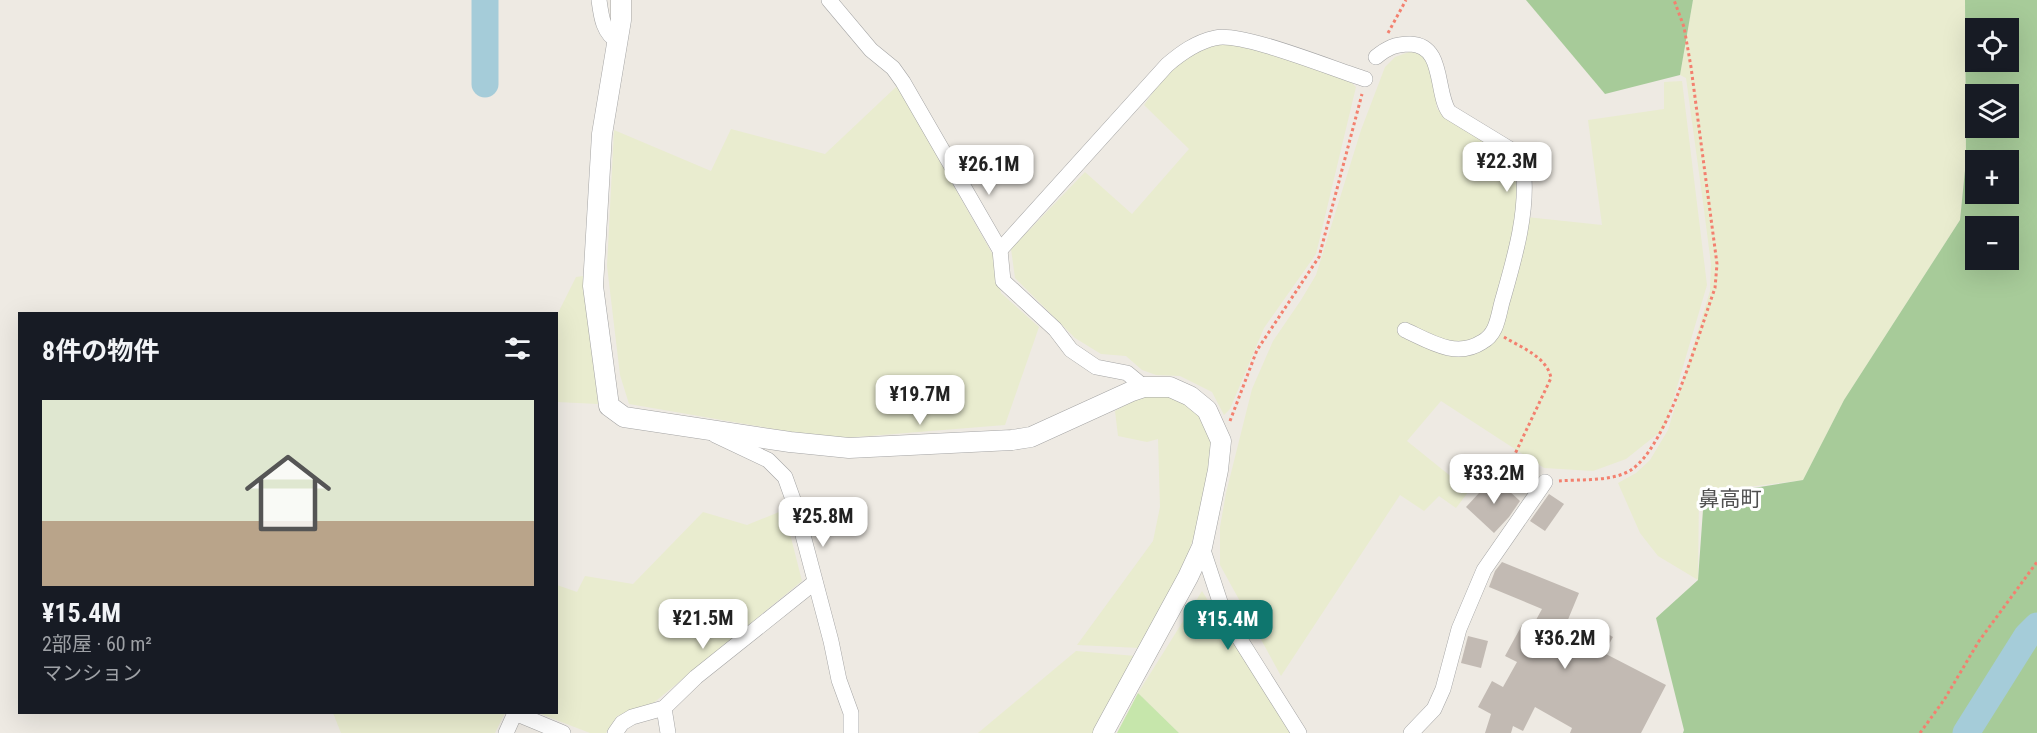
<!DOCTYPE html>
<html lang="ja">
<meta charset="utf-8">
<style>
body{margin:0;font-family:"Roboto Condensed","Noto Sans JP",sans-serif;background:#242831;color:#f1f3f6;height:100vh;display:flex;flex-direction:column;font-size:22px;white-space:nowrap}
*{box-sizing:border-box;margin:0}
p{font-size:20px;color:#9ea1a6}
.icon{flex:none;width:33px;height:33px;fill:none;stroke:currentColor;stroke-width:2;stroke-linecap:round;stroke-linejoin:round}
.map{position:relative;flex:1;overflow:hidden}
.panel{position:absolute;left:18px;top:312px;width:540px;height:402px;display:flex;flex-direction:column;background:#171b24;border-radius:0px;box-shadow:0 6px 24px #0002}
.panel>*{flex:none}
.buttons{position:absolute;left:1965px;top:18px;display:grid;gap:12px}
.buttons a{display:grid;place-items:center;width:54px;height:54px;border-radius:0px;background:#171b24;box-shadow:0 6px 24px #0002;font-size:30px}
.price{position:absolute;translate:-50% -51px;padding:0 14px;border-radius:12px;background:#fff;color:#222;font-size:20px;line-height:39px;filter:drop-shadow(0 2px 3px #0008)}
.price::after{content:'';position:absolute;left:50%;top:36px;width:18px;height:14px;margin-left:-9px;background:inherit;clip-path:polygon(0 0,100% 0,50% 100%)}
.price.selected{background:#0f766e;color:#fff}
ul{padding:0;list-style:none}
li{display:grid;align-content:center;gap:12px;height:318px;padding:0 24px}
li+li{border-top:2px solid #363941}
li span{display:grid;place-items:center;height:186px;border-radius:0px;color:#555}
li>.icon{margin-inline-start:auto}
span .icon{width:108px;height:108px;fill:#fffc;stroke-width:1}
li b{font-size:26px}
h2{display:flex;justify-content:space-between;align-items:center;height:72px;padding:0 24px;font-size:26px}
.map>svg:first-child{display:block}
.farmland{fill:#e9eccf}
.grass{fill:#c6e6ab}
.forest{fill:#a7cb99;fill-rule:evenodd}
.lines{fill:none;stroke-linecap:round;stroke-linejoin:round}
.river{stroke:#a5ccd9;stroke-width:27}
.building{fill:#c2bab3}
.minor-casing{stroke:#a4a4a4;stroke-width:16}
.tertiary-casing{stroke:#a4a4a4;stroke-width:21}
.path{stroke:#f3806f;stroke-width:3;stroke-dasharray:3 3;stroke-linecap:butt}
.minor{stroke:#fff;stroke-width:15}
.tertiary{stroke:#fff;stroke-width:20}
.labels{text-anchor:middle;stroke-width:6;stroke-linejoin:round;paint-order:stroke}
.quarter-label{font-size:21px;fill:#505050;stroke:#fff}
</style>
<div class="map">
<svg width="2037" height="733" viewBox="0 0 2037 733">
<rect width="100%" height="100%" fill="#eeeae3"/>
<g class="farmland">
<polygon points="1693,0 1965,0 1966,160 1960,220 1844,400 1803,480 1699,493 1698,580 1658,556 1640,533 1618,483 1636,473 1650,460 1668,430 1710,291 1711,264 1703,202 1686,78 1680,75"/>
<polygon points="1226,42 1247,46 1350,81 1356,87 1316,254 1264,328 1230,409 1224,415 1212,392 1180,376 1156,375 1142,370 1126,356 1101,354 1075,338 1015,278 1011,249 1085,172 1132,214 1189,149 1144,105 1168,71 1183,58 1208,46"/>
<polygon points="1409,52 1417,53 1425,57 1431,64 1437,109 1517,159 1517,216 1602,225 1588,120 1664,109 1664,82 1682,81 1707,285 1665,428 1626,459 1593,471 1544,468 1441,401 1407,441 1469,491 1456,508 1439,496 1424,511 1400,495 1281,676 1220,565 1220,527 1226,493 1252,389 1273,341 1301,300 1316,275 1361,130 1385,67 1395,57"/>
<polygon points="897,86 993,255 1001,293 1039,327 1005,425 832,439 629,404 620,375 607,266 614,130 711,171 731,129 825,154"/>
<polygon points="583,276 598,404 557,402 556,317 576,277"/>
<polygon points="1156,392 1187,402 1209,423 1214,438 1198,522 1188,555 1140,648 1077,645 1153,541 1160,507 1158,439 1147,442 1118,436 1115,411 1138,398"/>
<polygon points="784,510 802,581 651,705 617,716 606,733 590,733 538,713 556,712 557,585 577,592 585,576 633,584 703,512 747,525"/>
<polygon points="1202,591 1290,733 1179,733 1138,693"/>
<polygon points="1076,651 1136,656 1093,733 978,733"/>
<polygon points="333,713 505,713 495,733 341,733"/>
</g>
<polygon class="grass" points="1138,693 1179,733 1117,733"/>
<g class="forest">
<polygon points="1526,0 1693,0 1680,75 1605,94"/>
<path d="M1965,0H2037V733H1683L1684,730L1656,618L1698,580L1704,496L1803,480L1844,400L1960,220L1966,160ZM1976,28H2008V62H1976ZM1976,94H2008V128H1976ZM2008,160V194H1976V160ZM1976,226H2008V260H1976Z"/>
</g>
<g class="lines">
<g class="river">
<polyline points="485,0 485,84"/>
<polyline points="1966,733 2027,636 2037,626"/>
</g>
</g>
<g class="building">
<polygon points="1494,477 1520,501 1509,517 1494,533 1466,507"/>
<polygon points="1549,494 1564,504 1545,531 1530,521"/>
<polygon points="1502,562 1579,593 1562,634 1580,644 1592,625 1613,637 1604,653 1666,685 1641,733 1570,733 1572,728 1535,707 1523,731 1513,726 1511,733 1485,733 1491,714 1478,707 1492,681 1503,687 1517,662 1505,656 1522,625 1531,629 1542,609 1489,587 1495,571"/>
<polygon points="1468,636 1488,641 1481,668 1461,663"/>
</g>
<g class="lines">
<defs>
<g id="minor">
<path d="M599,0C601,15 603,34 618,41"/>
<polyline points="829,0 871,50 893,68 903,82 1000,250 1003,281 1055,329 1071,350 1096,367 1127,373 1144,387"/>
<path d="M1376,57C1387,48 1395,44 1410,44C1445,45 1435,92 1449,112L1518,154C1520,158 1523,161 1523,166C1529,211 1514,260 1502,302C1498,317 1497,334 1482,342C1456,359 1429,341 1405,330"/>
<path d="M1000,250L1167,65C1181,53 1196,42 1215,38C1241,31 1335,70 1365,79"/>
<polyline points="715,435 768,460 785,477 795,505 831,641 839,680 851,713 851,733"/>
<polyline points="1202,547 1224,614 1299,733"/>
<polyline points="664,708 668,733"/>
<polyline points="506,733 515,713 563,733"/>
<polyline points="615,733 622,723 632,717 664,708 696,677 815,582"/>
<polyline points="1411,733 1434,709 1443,689 1459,629 1484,570 1545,482"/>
</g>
<polyline id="tertiary" points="621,0 621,20 602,134 593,286 609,406 624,417 790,442 849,448 1012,440 1031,437 1132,391 1144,387 1170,387 1190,396 1207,410 1221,441 1218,470 1202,547 1188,577 1103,733"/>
</defs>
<use href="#minor" class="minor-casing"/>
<use href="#tertiary" class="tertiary-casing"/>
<g class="path">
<polyline points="1388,33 1406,0"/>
<path d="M1504,337C1522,348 1547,357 1551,378L1515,454L1522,464L1534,473"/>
<polyline points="1230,421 1257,350 1319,257 1362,94"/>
<path d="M1559,481C1581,479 1612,482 1631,470C1668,446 1699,332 1715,288L1717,264L1691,67L1684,27L1674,0"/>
<polyline points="1920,733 1944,700 1979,641 2037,562"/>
</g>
<use href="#minor" class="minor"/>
<use href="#tertiary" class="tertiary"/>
</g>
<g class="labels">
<g class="quarter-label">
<text x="1730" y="506">鼻高町</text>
</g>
</g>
</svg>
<div class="buttons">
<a><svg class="icon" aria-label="locate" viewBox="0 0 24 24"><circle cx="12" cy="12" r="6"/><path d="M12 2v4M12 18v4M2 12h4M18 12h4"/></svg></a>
<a><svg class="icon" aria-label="layers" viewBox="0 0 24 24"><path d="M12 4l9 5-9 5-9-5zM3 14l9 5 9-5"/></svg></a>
<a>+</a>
<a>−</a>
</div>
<b class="price" style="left:1507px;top:193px">¥22.3M</b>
<b class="price" style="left:989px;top:196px">¥26.1M</b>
<b class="price" style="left:920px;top:426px">¥19.7M</b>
<b class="price" style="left:1494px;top:505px">¥33.2M</b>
<b class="price" style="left:823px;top:548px">¥25.8M</b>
<b class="price" style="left:703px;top:650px">¥21.5M</b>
<b class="price selected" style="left:1228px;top:651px">¥15.4M</b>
<b class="price" style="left:1565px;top:670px">¥36.2M</b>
<section class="panel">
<h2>8件の物件<svg class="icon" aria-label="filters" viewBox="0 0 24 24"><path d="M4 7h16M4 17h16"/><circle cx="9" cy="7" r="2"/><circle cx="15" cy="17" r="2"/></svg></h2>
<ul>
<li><span style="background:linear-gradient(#dfe7d0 65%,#b9a48a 0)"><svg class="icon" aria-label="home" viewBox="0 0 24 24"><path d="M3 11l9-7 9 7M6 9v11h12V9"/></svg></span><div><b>¥15.4M</b><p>2部屋 · 60 m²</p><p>マンション</p></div></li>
</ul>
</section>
</div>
